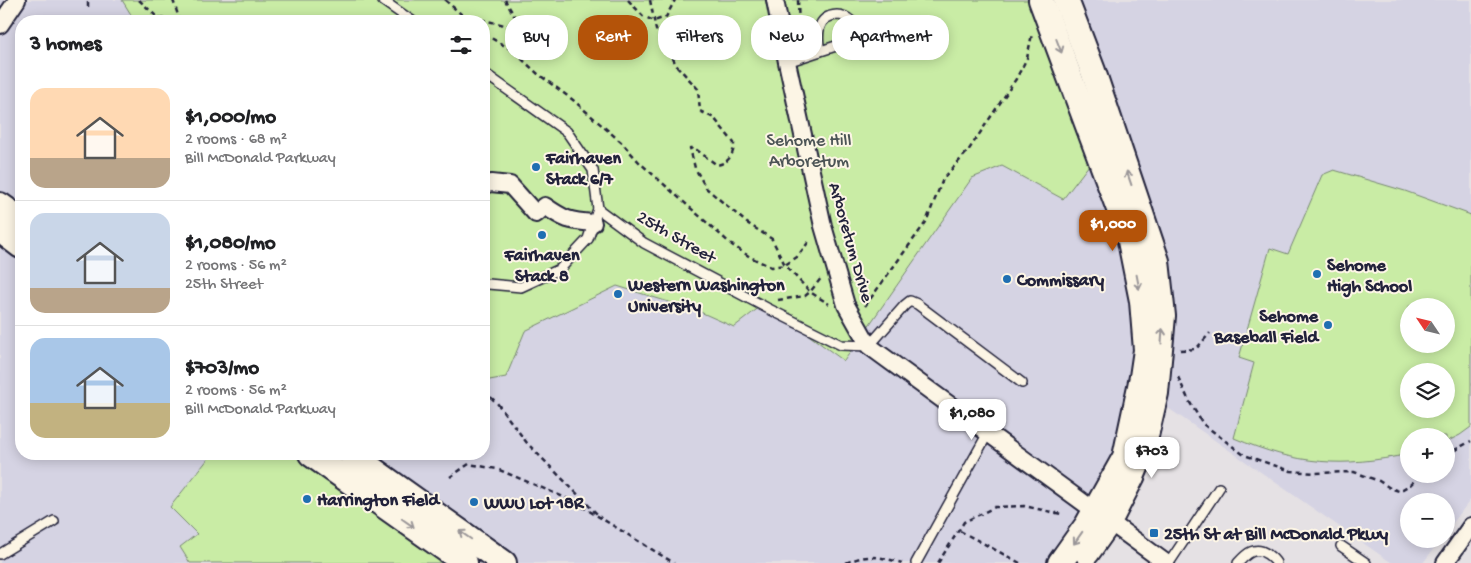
<!DOCTYPE html>
<meta charset="utf-8">
<style>
body{margin:0;font-family:"Gochi Hand",sans-serif;background:#f6f6f6;color:#202124;height:100vh;display:flex;flex-direction:column;font-size:19px;white-space:nowrap}
*{box-sizing:border-box;margin:0}
p{font-size:16px;color:#757577}
.icon{flex:none;width:28px;height:28px;fill:none;stroke:currentColor;stroke-width:2;stroke-linecap:round;stroke-linejoin:round}
.map{position:relative;flex:1;overflow:hidden}
.panel{position:absolute;left:15px;top:15px;width:475px;height:445px;display:flex;flex-direction:column;background:#fff;border-radius:20px;box-shadow:0 2px 12px #0003}
.panel>*{flex:none}
.guide{position:absolute;left:505px;top:15px;width:475px;height:45px;display:flex;gap:10px}
.needle{width:32px;rotate:305deg}
.controls{position:absolute;left:1400px;top:298px;display:grid;gap:10px}
.controls a{display:grid;place-items:center;width:55px;height:55px;border-radius:50%;background:#fff;box-shadow:0 2px 12px #0003;font-size:25px}
.price{position:absolute;translate:-50% -42px;padding:0 11px;border-radius:10px;background:#fff;color:#222;font-size:16px;line-height:32px;filter:drop-shadow(0 1px 2px #0008)}
.price::after{content:'';position:absolute;left:50%;top:30px;width:15px;height:11px;margin-left:-8px;background:inherit;clip-path:polygon(0 0,100% 0,50% 100%)}
.price.current{background:#b45309;color:#fff}
ul{padding:0;list-style:none}
li{display:flex;align-items:center;gap:15px;height:125px;padding:0 15px}
li+li{border-top:1px solid #e0e0e0}
li span{display:grid;place-items:center;flex:none;width:140px;height:100px;border-radius:15px;color:#555}
li>.icon{margin-inline-start:auto}
span .icon{width:60px;height:60px;fill:#fffc;stroke-width:1}
li b{font-size:21px}
h2{display:flex;justify-content:space-between;align-items:center;height:60px;padding:0 15px;font-size:21px}
.tag{padding:0 18px;border-radius:20px;background:#fff;box-shadow:0 2px 12px #0003;font-size:18px;line-height:45px}
.tag.current{background:#b45309;color:#fff}
.map>svg:first-child{display:block}
.built{fill:#d5d3e3;fill-rule:evenodd}
.green{fill:#c9eca5;stroke:#768770;fill-rule:evenodd}
.lines{fill:none;stroke-linecap:round;stroke-linejoin:round}
.lane-casing{stroke:#22223b;stroke-width:12}
.street-casing{stroke:#22223b;stroke-width:20}
.secondary-casing{stroke:#22223b;stroke-width:28}
.path{stroke:#22223b;stroke-width:2.5;stroke-dasharray:5 4;stroke-linecap:butt}
.lane{stroke:#fcf5e5;stroke-width:9}
.street{stroke:#fcf5e5;stroke-width:16}
.secondary{stroke:#fcf5e5;stroke-width:24}
.oneway{stroke:#9a9698}
.poi-dot{fill:#1f6fb2;stroke:#fcf5e5;stroke-width:2}
.labels{text-anchor:middle;stroke-width:4;stroke-linejoin:round;paint-order:stroke}
.park-label{font-size:18px;fill:#4c5456;stroke:#fcf5e5}
.poi-label{font-size:18px;font-weight:bold;fill:#22223b;stroke:#fcf5e5;text-anchor:start}
.street-label{font-size:18px;fill:#22223b;stroke:#fcf5e5}
</style>
<div class="map">
<svg width="1471" height="563" viewBox="0 0 1471 563">
<rect width="100%" height="100%" fill="#e5e1e4"/>
<filter id="ink" filterUnits="userSpaceOnUse"><feTurbulence type="fractalNoise" baseFrequency=".02" numOctaves="2"/><feDisplacementMap in="SourceGraphic" scale="10" xChannelSelector="R" yChannelSelector="G"/><feConvolveMatrix kernelMatrix="1 2 1 2 8 2 1 2 1" color-interpolation-filters="sRGB"/></filter>
<g filter="url(#ink)">
<g class="built">
<polygon points="0,0 351,0 380,21 21,21 21,454 484,454 484,97 1052,64 1149,267 1151,396 1071,563 0,563"/>
<path d="M1071,0H1471V499L1446,532V501H1409V539H1441L1423,563H1392L1168,408V316ZM1409,306H1446V344H1409ZM1409,371H1446V409H1409ZM1409,436H1446V474H1409Z"/>
</g>
<g class="green">
<polygon points="122,0 1034,0 1089,165 1063,199 1002,166 972,178 844,361 765,303 734,327 698,311 617,286 525,331 506,377 484,381 484,21 135,21"/>
<path d="M1334,170L1405,191L1471,215V427L1460,435L1446,442V436H1409V454C1342,468 1298,465 1234,438L1254,363L1239,358L1270,248L1288,254L1322,175ZM1446,306V344H1409V306ZM1409,371H1446V409H1409Z"/>
<polygon points="212,454 295,454 452,563 190,563 180,547 197,534 170,507"/>
</g>
<g class="lines">
<defs>
<g id="lane">
<polyline points="382,0 412,21"/>
<path d="M820,51C817,36 816,16 837,15C842,15 847,17 851,21C855,25 857,33 860,39"/>
<polyline points="787,62 897,26"/>
<polyline points="484,73 567,132 593,170 598,209 588,239 560,269 521,287 488,284"/>
<polyline points="598,209 644,243 767,308 841,345 869,346 905,305 910,301 917,304 1022,383"/>
<polyline points="1341,546 1366,563"/>
<polyline points="0,554 54,521"/>
<polyline points="916,563 988,433"/>
<polyline points="1169,563 1219,488"/>
<path d="M1238,563C1247,553 1255,546 1267,554C1271,557 1274,559 1276,563"/>
</g>
<g id="street">
<polyline points="775,0 787,62 823,226 846,305 869,346 1166,563"/>
<polyline points="0,25 17,0"/>
<path d="M484,185L491,183L510,185L536,214L545,206C565,220 569,221 593,223"/>
<polyline points="1445,563 1471,526"/>
</g>
<g id="secondary">
<polyline points="1041,0 1129,236 1142,301 1146,350 1142,377 1125,457 1087,525 1060,563"/>
<polyline points="1066,0 1093,71 1157,261 1163,316 1156,393 1142,453 1132,477 1109,522 1087,553"/>
<polyline points="0,205 21,220"/>
<polyline points="0,230 21,246"/>
<polyline points="311,454 465,563"/>
<polyline points="351,454 504,563"/>
</g>
</defs>
<use href="#lane" class="lane-casing"/>
<use href="#street" class="street-casing"/>
<use href="#secondary" class="secondary-casing"/>
<g class="path">
<polyline points="139,0 157,17 172,21"/>
<polyline points="173,0 180,21"/>
<polyline points="445,0 469,21"/>
<polyline points="628,0 643,16 654,21 666,17 675,0"/>
<path d="M650,0L656,30L664,39L676,65L698,89L700,111L714,118L734,143C734,154 729,163 717,165L694,148H690L695,168L706,188L747,223L772,239L785,265L810,292L829,304"/>
<polyline points="798,0 799,33"/>
<polyline points="88,7 88,0"/>
<polyline points="481,21 483,20 522,29 505,0"/>
<polyline points="484,34 512,50 538,74 573,100 621,142 640,163 732,245 750,257 771,267 785,265 797,257 810,240"/>
<polyline points="778,300 805,296 810,292 822,277"/>
<polyline points="865,306 926,222 943,179 968,151 1016,79 1027,58 1032,34"/>
<polyline points="1180,350 1196,349 1210,333"/>
<polyline points="1178,377 1189,401 1203,424 1244,455 1291,471 1315,473 1354,472 1379,481 1390,488 1399,491 1410,485 1421,474"/>
<polyline points="484,391 497,403 527,443 600,517"/>
<polyline points="1446,455 1471,441"/>
<polyline points="450,477 469,464 497,469 573,501 674,563"/>
<polyline points="960,531 1020,563"/>
<path d="M846,563C868,553 880,557 902,563"/>
<polyline points="938,563 964,522 995,507 1024,506 1061,514"/>
</g>
<use href="#lane" class="lane"/>
<use href="#street" class="street"/>
<use href="#secondary" class="secondary"/>
</g>
<defs><path id="oneway-shaft" d="M-6 0H5M1.5-3L5.5 0L1.5 3" fill="none" stroke-width="1.6" stroke-linecap="round" stroke-linejoin="round" transform="scale(1.25)"/></defs>
<g class="oneway">
<use href="#oneway-shaft" transform="translate(1059 46) rotate(69)"/>
<use href="#oneway-shaft" transform="translate(1129 178) rotate(-109)"/>
<use href="#oneway-shaft" transform="translate(1138 282) rotate(79)"/>
<use href="#oneway-shaft" transform="translate(1162 336) rotate(-86)"/>
<use href="#oneway-shaft" transform="translate(408 523) rotate(35)"/>
<use href="#oneway-shaft" transform="translate(465 535) rotate(-145)"/>
<use href="#oneway-shaft" transform="translate(1078 538) rotate(125)"/>
</g>
</g>
<g class="poi-dot">
<circle cx="536" cy="167" r="5"/>
<circle cx="542" cy="235" r="5"/>
<circle cx="1317" cy="274" r="5"/>
<circle cx="1007" cy="279" r="5"/>
<circle cx="618" cy="294" r="5"/>
<circle cx="1328" cy="325" r="5"/>
<circle cx="307" cy="499" r="5"/>
<circle cx="474" cy="502" r="5"/>
<rect x="1149" y="528" width="10" height="10" rx="2.5"/>
</g>
<g class="labels">
<g class="park-label">
<text x="809" y="145">Sehome Hill<tspan x="809" dy="21">Arboretum</tspan></text>
</g>
<g class="poi-label">
<text x="546" y="163">Fairhaven<tspan x="546" dy="21">Stack 6/7</tspan></text>
<text x="542" y="260" text-anchor="middle">Fairhaven<tspan x="542" dy="21">Stack 8</tspan></text>
<text x="1327" y="270">Sehome<tspan x="1327" dy="21">High School</tspan></text>
<text x="1017" y="285">Commissary</text>
<text x="628" y="290">Western Washington<tspan x="628" dy="21">University</tspan></text>
<text x="1318" y="321" text-anchor="end">Sehome<tspan x="1318" dy="21">Baseball Field</tspan></text>
<text x="317" y="505">Harrington Field</text>
<text x="484" y="508">WWU Lot 18R</text>
<text x="1164" y="539">25th St at Bill McDonald Pkwy</text>
</g>
<g class="street-label">
<text transform="translate(677 236) rotate(30)" y="6">25th Street</text>
<text transform="translate(852 242) rotate(74)" y="6">Arboretum Drive</text>
</g>
</g>
</svg>
<div class="controls">
<a><svg class="needle" viewBox="-14 -14 28 28"><path d="M0-13l5 13h-10z" fill="#e53935"/><path d="M0 13l5-13h-10z" fill="#757577"/></svg></a>
<a><svg class="icon" aria-label="layers" viewBox="0 0 24 24"><path d="M12 4l9 5-9 5-9-5zM3 14l9 5 9-5"/></svg></a>
<a>+</a>
<a>−</a>
</div>
<b class="price current" style="left:1113px;top:252px">$1,000</b>
<b class="price" style="left:972px;top:441px">$1,080</b>
<b class="price" style="left:1152px;top:479px">$703</b>
<div class="guide">
<a class="tag">Buy</a>
<a class="tag current">Rent</a>
<a class="tag">Filters</a>
<a class="tag">New</a>
<a class="tag">Apartment</a>
</div>
<section class="panel">
<h2>3 homes<svg class="icon" aria-label="filters" viewBox="0 0 24 24"><path d="M4 7h16M4 17h16"/><circle cx="9" cy="7" r="2"/><circle cx="15" cy="17" r="2"/></svg></h2>
<ul>
<li><span style="background:linear-gradient(#ffd9b3 70%,#b9a48a 0)"><svg class="icon" aria-label="home" viewBox="0 0 24 24"><path d="M3 11l9-7 9 7M6 9v11h12V9"/></svg></span><div><b>$1,000/mo</b><p>2 rooms · 68 m²</p><p>Bill McDonald Parkway</p></div></li>
<li><span style="background:linear-gradient(#c9d6e8 75%,#b9a48a 0)"><svg class="icon" aria-label="home" viewBox="0 0 24 24"><path d="M3 11l9-7 9 7M6 9v11h12V9"/></svg></span><div><b>$1,080/mo</b><p>2 rooms · 56 m²</p><p>25th Street</p></div></li>
<li><span style="background:linear-gradient(#a9c7e8 65%,#c2b280 0)"><svg class="icon" aria-label="home" viewBox="0 0 24 24"><path d="M3 11l9-7 9 7M6 9v11h12V9"/></svg></span><div><b>$703/mo</b><p>2 rooms · 56 m²</p><p>Bill McDonald Parkway</p></div></li>
</ul>
</section>
</div>
